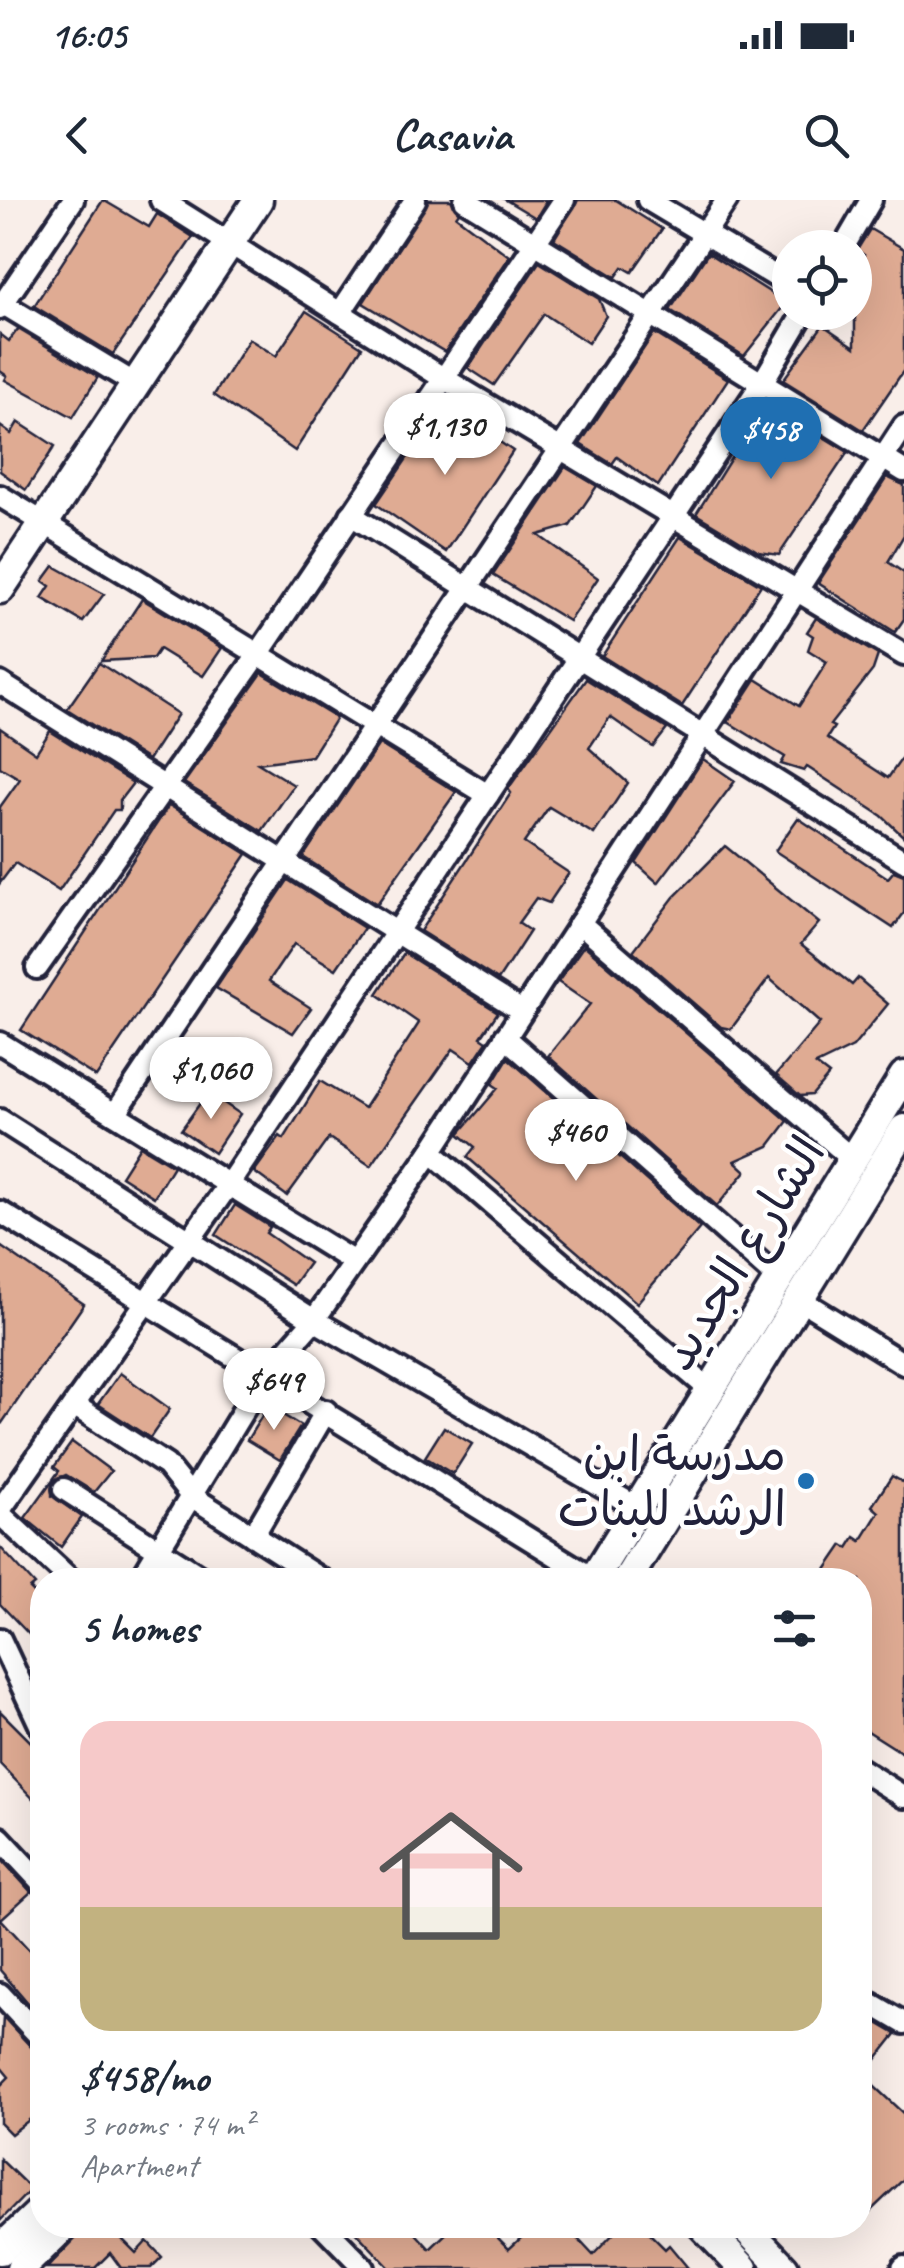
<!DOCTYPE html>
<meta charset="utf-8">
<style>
body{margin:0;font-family:Caveat,"Playpen Sans Arabic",sans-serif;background:#f2f2f3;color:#1f2937;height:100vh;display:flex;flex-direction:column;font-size:38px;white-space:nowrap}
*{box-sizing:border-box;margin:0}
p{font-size:32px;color:#747a83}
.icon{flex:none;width:55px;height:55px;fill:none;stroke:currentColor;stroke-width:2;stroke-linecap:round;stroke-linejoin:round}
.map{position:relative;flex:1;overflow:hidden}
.details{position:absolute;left:30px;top:1368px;width:842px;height:670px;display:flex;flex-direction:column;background:#fff;border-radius:40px;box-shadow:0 10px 40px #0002}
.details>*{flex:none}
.fabs{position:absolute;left:772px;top:30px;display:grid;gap:20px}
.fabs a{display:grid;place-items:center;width:100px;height:100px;border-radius:50%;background:#fff;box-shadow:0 10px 40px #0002;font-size:50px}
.price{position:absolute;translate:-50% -85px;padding:0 22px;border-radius:35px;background:#fff;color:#222;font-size:32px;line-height:65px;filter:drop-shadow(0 2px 5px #0008)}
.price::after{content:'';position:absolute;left:50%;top:60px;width:30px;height:22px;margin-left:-15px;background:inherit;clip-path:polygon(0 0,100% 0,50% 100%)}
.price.on{background:#1f6fb2;color:#fff}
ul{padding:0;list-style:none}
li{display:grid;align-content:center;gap:20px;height:530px;padding:0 50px}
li+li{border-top:2px solid #e0e1e3}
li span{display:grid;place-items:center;height:310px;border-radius:30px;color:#555}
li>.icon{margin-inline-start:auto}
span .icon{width:180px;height:180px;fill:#fffc;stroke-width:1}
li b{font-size:42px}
h2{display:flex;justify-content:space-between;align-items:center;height:120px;padding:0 50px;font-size:42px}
.status{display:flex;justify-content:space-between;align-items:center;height:70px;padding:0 50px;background:#fff;direction:ltr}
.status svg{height:28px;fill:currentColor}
header{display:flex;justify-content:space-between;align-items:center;height:130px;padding:0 50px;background:#fff;font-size:45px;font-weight:600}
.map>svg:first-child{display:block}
.building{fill:#dfab93;stroke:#22223b;stroke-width:2.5}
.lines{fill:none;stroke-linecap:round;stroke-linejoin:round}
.street-casing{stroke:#22223b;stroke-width:28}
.secondary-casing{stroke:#22223b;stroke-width:35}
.street{stroke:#fff;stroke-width:20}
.secondary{stroke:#fff;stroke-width:28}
.poi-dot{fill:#1f6fb2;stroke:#fff;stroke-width:4}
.labels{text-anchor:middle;stroke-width:9;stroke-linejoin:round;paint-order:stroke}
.street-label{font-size:48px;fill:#22223b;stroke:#fff}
.poi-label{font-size:48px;fill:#22223b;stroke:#fff;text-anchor:end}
</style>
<div class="status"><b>16:05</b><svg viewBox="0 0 49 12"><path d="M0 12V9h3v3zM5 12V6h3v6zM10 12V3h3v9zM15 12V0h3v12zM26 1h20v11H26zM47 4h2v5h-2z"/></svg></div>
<header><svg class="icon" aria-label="back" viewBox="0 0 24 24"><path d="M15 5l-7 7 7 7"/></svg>Casavia<svg class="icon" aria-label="search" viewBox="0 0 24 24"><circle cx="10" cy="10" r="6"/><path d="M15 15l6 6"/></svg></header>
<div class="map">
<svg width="904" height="2068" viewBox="0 0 904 2068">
<rect width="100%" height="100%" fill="#f9eee9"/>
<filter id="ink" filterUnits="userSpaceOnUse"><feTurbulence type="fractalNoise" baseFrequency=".01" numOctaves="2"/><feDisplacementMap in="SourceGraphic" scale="20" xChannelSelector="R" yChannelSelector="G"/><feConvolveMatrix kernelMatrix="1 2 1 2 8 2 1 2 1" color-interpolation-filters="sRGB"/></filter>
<g filter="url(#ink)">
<g class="building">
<polygon points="103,0 149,27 157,14 193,37 113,154 34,106"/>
<polygon points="429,0 451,0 459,12 456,16 509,56 445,152 363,103"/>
<polygon points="506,0 547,0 536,18"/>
<polygon points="578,0 616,0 662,29 632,72 623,67 616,77 554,39"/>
<polygon points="870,29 904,49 904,170 863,230 783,180 823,125 855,147 855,67 864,55 857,50"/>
<polygon points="708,53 782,100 783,107 744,156 670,110"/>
<polygon points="539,62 599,99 606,116 588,143 544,114 494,185 468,168"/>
<polygon points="306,111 362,147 295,251 214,195 249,139 276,156"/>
<polygon points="18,129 98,177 73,217 5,180 7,176 0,171 0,134 9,141"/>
<polygon points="654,133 728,179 658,286 617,257 612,264 580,244"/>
<polygon points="766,202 848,252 779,355 759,352 696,314"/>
<polygon points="444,204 513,251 446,352 376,304"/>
<polygon points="18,222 55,246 26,290 0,271 0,226 11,234"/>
<polygon points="565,267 597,286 570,326 538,335 598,378 569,421 493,375"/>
<polygon points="887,277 904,285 904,335 888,362 904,373 904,419 895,432 818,383"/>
<polygon points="680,337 761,385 682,506 602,456"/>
<polygon points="54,366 104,394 83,422 42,398 50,386 43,381"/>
<polygon points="142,399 222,448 203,476 159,449 153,458 101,461"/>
<polygon points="816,418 878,455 873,470 830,525 834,527 827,538 888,578 904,555 904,637 882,616 807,567 804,571 781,564 785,557 728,522 756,479 799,506 827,462 808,450 813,436 807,432"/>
<polygon points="99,463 178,514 148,560 67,509"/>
<polygon points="262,473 336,518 312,556 258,563 294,585 262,631 184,583"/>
<polygon points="586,479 667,529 653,547 610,517 589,548 628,583 594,634 549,607 524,643 569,673 549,703 536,698 518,723 530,731 498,780 420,731 511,593 508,589"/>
<polygon points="0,528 36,553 50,531 133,583 120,600 120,610 114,610 59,691 15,663 0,683 0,607 20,579 0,567"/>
<polygon points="379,544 456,592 377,704 303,657"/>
<polygon points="703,559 735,581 658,683 636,663"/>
<polygon points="169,605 247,654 96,877 21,830"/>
<polygon points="798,618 888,678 894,671 904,675 904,713 893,728 775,651"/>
<polygon points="725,646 819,723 801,744 852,785 858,778 888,804 853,847 816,865 829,875 812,895 800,896 776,875 820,823 769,778 731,829 721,827 633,751 674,697"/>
<polygon points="288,680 364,728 336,769 294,744 269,781 311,808 293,833 216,788"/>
<polygon points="584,745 788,921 769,946 735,961 746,971 717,1006 548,856 590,804 558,782"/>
<polygon points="404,753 498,812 481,837 487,841 473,862 453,849 371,966 329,938 287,996 254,972 280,936 284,939 320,881 364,908 419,823 377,794"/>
<polygon points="508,858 700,1028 637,1103 467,957 475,947 459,934 498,888 492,884"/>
<polygon points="208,892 240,914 214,953 181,930"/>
<polygon points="140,946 173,966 154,997 121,976"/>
<polygon points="235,1005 270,1027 266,1033 309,1063 293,1085 216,1035"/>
<polygon points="0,1046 84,1104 0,1226"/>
<polygon points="120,1173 170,1209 150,1238 98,1204"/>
<polygon points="268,1206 301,1226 280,1260 247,1240"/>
<polygon points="444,1227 472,1244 453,1274 425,1257"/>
<polygon points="72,1242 111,1271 94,1292 66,1275 53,1281 52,1296 82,1317 61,1347 25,1318 59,1271 54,1267"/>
<polygon points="892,1276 904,1283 904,1554 860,1526 860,1380 819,1380 843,1345 848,1348 855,1337 861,1341 879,1312 872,1306"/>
<polygon points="0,1347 35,1385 30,1389 42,1401 42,1448 0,1404"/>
<polygon points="0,1511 42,1553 42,1608 0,1564"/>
<polygon points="0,1658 31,1692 1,1719 42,1764 42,1819 0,1770"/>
<polygon points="860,1813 896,1834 863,1876 904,1914 904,1979 860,2021"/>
<polygon points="3,1817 32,1848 42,1852 42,1910 11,1934 0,1923 0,1886 9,1877 0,1866"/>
<polygon points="0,1959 31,1989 0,2021"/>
<polygon points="89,2025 108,2025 136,2053 147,2041 162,2057 151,2068 121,2068 110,2053 95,2068 47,2068"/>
<polygon points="349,2025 408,2025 430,2049 455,2025 485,2025 509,2049 535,2025 565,2025 593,2055 622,2025 641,2025 665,2049 669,2045 688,2068 390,2068"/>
</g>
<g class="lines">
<defs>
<g id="street">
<polyline points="161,0 443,178 904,455"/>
<polyline points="465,0 904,271"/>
<polyline points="648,0 790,85"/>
<polyline points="843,48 871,0"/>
<polyline points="0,102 137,185"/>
<polyline points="0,108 73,0"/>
<polyline points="340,113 415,0"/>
<polyline points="0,296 488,595"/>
<polyline points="351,315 904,661"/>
<polyline points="0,483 522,811"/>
<polyline points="580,723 852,959"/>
<polyline points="37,768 259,453 564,0"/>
<polyline points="505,837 779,1079"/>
<polyline points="0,843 354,1062"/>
<polyline points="115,914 727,0"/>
<polyline points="0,920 314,1120 638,1308"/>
<polyline points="431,952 710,1190"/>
<polyline points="0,1012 594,1379"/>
<polyline points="799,1099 904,1164"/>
<polyline points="74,1205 166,1265 191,1296 322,1380"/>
<polyline points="64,1289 206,1380"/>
<polyline points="0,1310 229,984 762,183 804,112"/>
<polyline points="0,1314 71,1380"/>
<polyline points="253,1336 326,1211"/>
<polyline points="140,1380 263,1178 314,1120 431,952 904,226"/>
<polyline points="0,1439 42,1529"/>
<polyline points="860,1569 904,1597"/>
<polyline points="0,1638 42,1683"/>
<polyline points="0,1794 42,1839"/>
<polyline points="860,1797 904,1823"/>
<polyline points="322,2025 364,2068"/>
<polyline points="903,2068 904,2067"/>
</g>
<g id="secondary">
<polyline points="0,389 258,0"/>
<polyline points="593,1380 904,876"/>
<polyline points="627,1380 904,929"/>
<polyline points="702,2025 743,2068"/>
<polyline points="743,2025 784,2068"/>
<polyline points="0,2050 42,2010"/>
<polyline points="21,2068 65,2025"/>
</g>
</defs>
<use href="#street" class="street-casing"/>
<use href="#secondary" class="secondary-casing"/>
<use href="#street" class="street"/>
<use href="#secondary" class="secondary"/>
</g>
</g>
<circle class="poi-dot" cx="806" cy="1281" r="10"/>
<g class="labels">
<g class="street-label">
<text transform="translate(742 1053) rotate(-58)" y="17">الشارع الجديد</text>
</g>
<g class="poi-label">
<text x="786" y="1270">مدرسة ابن<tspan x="786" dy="55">الرشد للبنات</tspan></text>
</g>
</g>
</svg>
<div class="fabs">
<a><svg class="icon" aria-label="locate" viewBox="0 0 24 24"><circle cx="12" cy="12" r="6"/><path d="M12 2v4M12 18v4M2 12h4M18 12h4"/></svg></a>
</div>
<b class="price" style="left:445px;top:278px">$1,130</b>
<b class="price on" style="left:771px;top:282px">$458</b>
<b class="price" style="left:211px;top:922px">$1,060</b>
<b class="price" style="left:576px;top:984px">$460</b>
<b class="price" style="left:274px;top:1233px">$649</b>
<section class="details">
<h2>5 homes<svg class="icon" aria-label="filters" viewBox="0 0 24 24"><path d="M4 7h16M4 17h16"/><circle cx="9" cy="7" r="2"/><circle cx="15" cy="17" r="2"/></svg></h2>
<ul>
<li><span style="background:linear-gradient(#f6c9c9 60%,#c2b280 0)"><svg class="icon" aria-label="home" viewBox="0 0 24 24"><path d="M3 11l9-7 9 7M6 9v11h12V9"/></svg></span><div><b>$458/mo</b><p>3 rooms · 74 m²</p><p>Apartment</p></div></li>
</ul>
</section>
</div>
